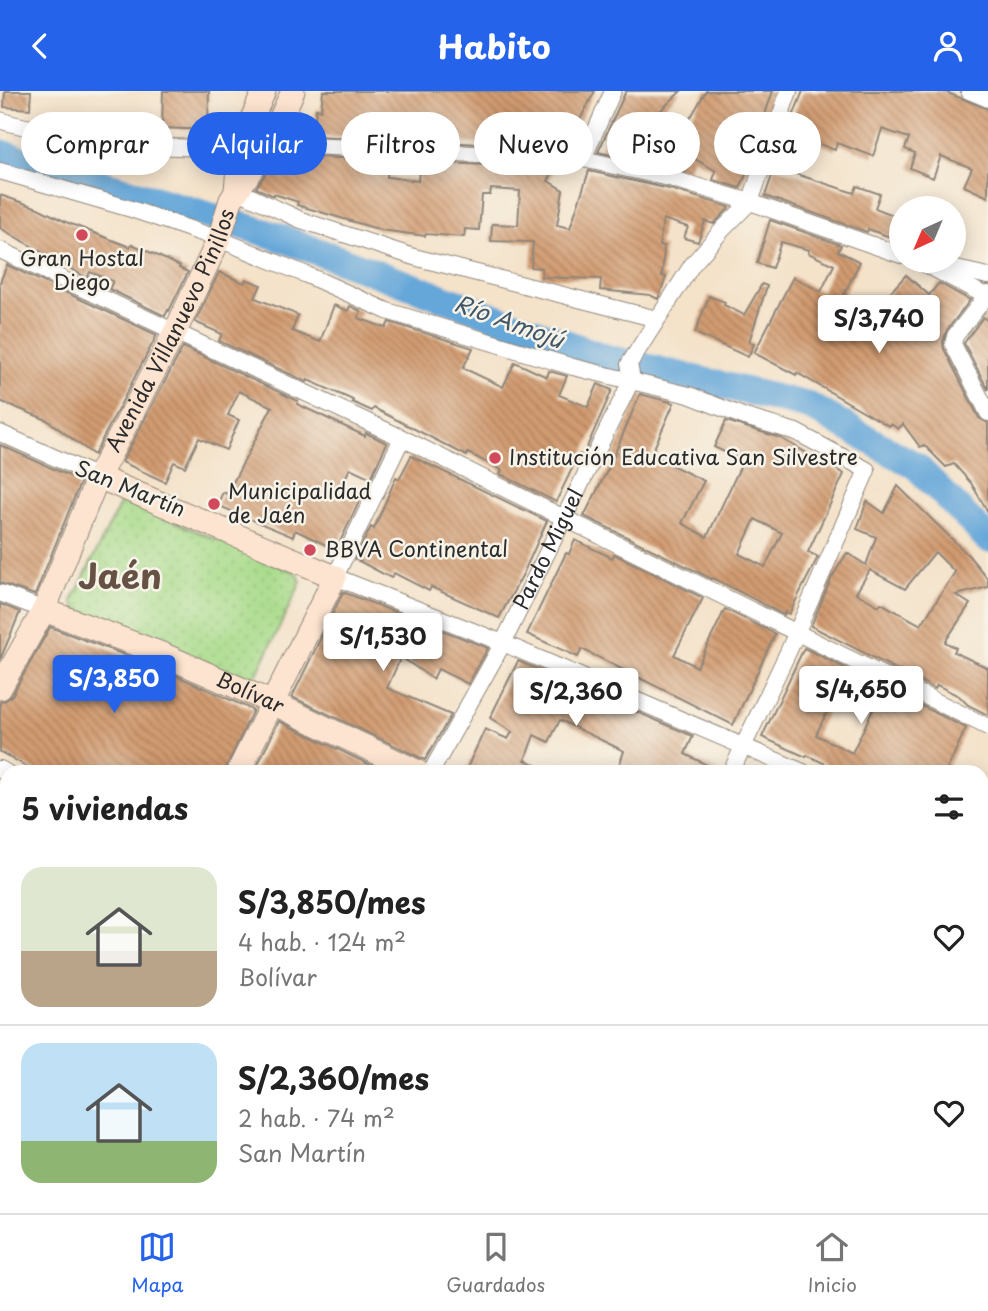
<!DOCTYPE html>
<html lang="es">
<meta charset="utf-8">
<style>
body{margin:0;font-family:"Playpen Sans",sans-serif;background:#f6f6f6;color:#222;height:100vh;display:flex;flex-direction:column;font-size:26px;white-space:nowrap}
*{box-sizing:border-box;margin:0}
p{font-size:23px;color:#767676}
.icon{flex:none;width:38px;height:38px;fill:none;stroke:currentColor;stroke-width:2;stroke-linecap:round;stroke-linejoin:round}
.map{position:relative;flex:1;overflow:hidden}
.side{position:absolute;left:0px;top:674px;width:989px;height:450px;display:flex;flex-direction:column;background:#fff;border-radius:21px 21px 0 0;box-shadow:0 4px 18px #0003}
.side>*{flex:none}
.top-card{position:absolute;left:21px;top:21px;width:947px;height:63px;display:flex;gap:14px}
.needle{width:46px;rotate:224deg}
.controls{position:absolute;left:889px;top:105px;display:grid;gap:14px}
.controls a{display:grid;place-items:center;width:77px;height:77px;border-radius:50%;background:#fff;box-shadow:0 4px 18px #0003;font-size:35px}
.price{position:absolute;translate:-50% -60px;padding:0 16px;border-radius:7px;background:#fff;color:#222;font-size:23px;line-height:46px;filter:drop-shadow(0 2px 4px #0008)}
.price::after{content:'';position:absolute;left:50%;top:42px;width:21px;height:16px;margin-left:-10px;background:inherit;clip-path:polygon(0 0,100% 0,50% 100%)}
.price.on{background:#2563eb;color:#fff}
ul{padding:0;list-style:none}
li{display:flex;align-items:center;gap:21px;height:175px;padding:0 21px}
li+li{border-top:2px solid #e0e0e0}
li span{display:grid;place-items:center;flex:none;width:196px;height:140px;border-radius:21px;color:#555}
li>.icon{margin-inline-start:auto}
span .icon{width:84px;height:84px;fill:#fffc;stroke-width:1}
li b{font-size:30px}
h2{display:flex;justify-content:space-between;align-items:center;height:84px;padding:0 21px;font-size:30px}
.chip{padding:0 24px;border-radius:32px;background:#fff;box-shadow:0 4px 18px #0003;font-size:24px;line-height:63px}
.chip.on{background:#2563eb;color:#fff}
header{display:flex;justify-content:space-between;align-items:center;height:91px;padding:0 21px;background:#2563eb;color:#fff;font-size:32px;font-weight:700}
.menu{display:flex;justify-content:space-around;align-items:center;height:98px;border-top:2px solid #e0e0e0;background:#fff;font-size:19px;color:#767676}
.menu a{display:grid;justify-items:center;gap:4px}
.menu .on{color:#2563eb}
.map>svg:first-child{display:block}
.green{fill:url(#green-dots);stroke:#6a835a;stroke-width:2}
.lines{fill:none;stroke-linecap:round;stroke-linejoin:round}
.river{stroke:#66a7d9;stroke-width:28}
.building{fill:url(#building-back-hatch);fill-rule:evenodd}
.street-casing{stroke:#90867a;stroke-width:18}
.secondary-casing{stroke:#90867a;stroke-width:25}
.street{stroke:#fff;stroke-width:16}
.secondary{stroke:#fde4d0;stroke-width:23}
.poi-dot{fill:#d1495b;stroke:#f7f3e8;stroke-width:2.5}
.labels{text-anchor:middle;stroke-width:5;stroke-linejoin:round;paint-order:stroke}
.poi-label{font-size:21px;fill:#2b2b2b;stroke:#f7f3e8;text-anchor:start}
.street-label{font-size:21px;fill:#2b2b2b;stroke:#f7f3e8}
.water-label{font-size:23px;font-style:italic;fill:#405668;stroke:#f7f3e8}
.town-label{font-size:35px;font-weight:bold;fill:#655244;stroke:#f7f3e8}
</style>
<header><svg class="icon" aria-label="back" viewBox="0 0 24 24"><path d="M15 5l-7 7 7 7"/></svg>Habito<svg class="icon" aria-label="person" viewBox="0 0 24 24"><circle cx="12" cy="8" r="4"/><path d="M4 21q1-7 8-7t8 7"/></svg></header>
<div class="map">
<svg width="988" height="1122" viewBox="0 0 988 1122">
<defs>
<pattern id="green-dots" width="8" height="8" patternUnits="userSpaceOnUse" patternTransform="scale(1.75)"><rect width="8" height="8" fill="#a8db8a"/><path d="M2 2h.1M6 6h.1" fill="none" stroke="#91bc77" stroke-width="1.8" stroke-linecap="round"/></pattern>
<pattern id="building-back-hatch" width="6" height="6" patternUnits="userSpaceOnUse" patternTransform="scale(1.75)"><rect width="6" height="6" fill="#d29b71"/><path d="M-1 5l2 2M0 0l6 6M5-1l2 2" fill="none" stroke="#ab7f5d"/></pattern>
</defs>
<rect width="100%" height="100%" fill="#f7f3e8"/>
<filter id="ink" filterUnits="userSpaceOnUse"><feTurbulence type="fractalNoise" baseFrequency=".0143" numOctaves="2"/><feDisplacementMap in="SourceGraphic" scale="14" xChannelSelector="R" yChannelSelector="G"/><feConvolveMatrix kernelMatrix="1 2 1 2 8 2 1 2 1" color-interpolation-filters="sRGB"/></filter>
<filter id="wash" filterUnits="userSpaceOnUse"><feTurbulence type="fractalNoise" baseFrequency=".00686" numOctaves="4" result="noise"/><feDisplacementMap in="SourceGraphic" scale="28" xChannelSelector="R" yChannelSelector="G"/><feGaussianBlur stdDeviation="1.57" result="paint"/><feColorMatrix in="noise" values="0 0 0 0 0 0 0 0 0 0 0 0 0 0 0 0 0 1.4 0 .05"/><feComposite in="paint" operator="in"/></filter>
<g filter="url(#wash)">
<rect width="100%" height="100%" fill="#f4e2c9"/>
<polygon class="green" points="124,410 297,482 301,491 255,587 243,590 76,518 72,510 120,413"/>
<g class="lines">
<polyline class="river" points="0,62 273,144 603,266 809,315 916,375 988,448"/>
</g>
<g id="blocks">
<g class="building">
<polygon points="5,0 31,0 30,18 4,16"/>
<polygon points="163,0 209,0 208,39 162,37"/>
<polygon points="323,0 493,0 517,3 517,0 595,0 565,57 313,45 316,18 321,19"/>
<polygon points="626,0 681,0 657,23 684,38 706,0 773,0 758,43 756,42 751,72 740,97 713,89 716,80 693,67 686,81 598,61"/>
<polygon points="803,0 943,0 988,18 988,106 964,95 972,77 941,65 933,87 910,77 915,62 905,58 909,47 882,38 873,65 837,52 835,59 787,41"/>
<polygon points="293,65 388,69 387,86 418,90 420,71 555,77 548,90 563,99 557,134 570,137 589,80 670,98 730,116 714,133 705,130 698,151 684,147 688,136 663,128 659,155 664,155 662,185 666,186 658,208 650,204 600,199 601,188 541,186 542,177 531,176 533,151 491,150 492,133 518,134 520,100 491,98 490,104 482,104 479,139 465,138 464,146 426,143 425,145 381,139 297,114 298,111 274,103 274,105 256,97 276,67 292,67"/>
<polygon points="775,76 854,102 857,95 880,103 875,117 901,127 901,150 868,138 867,141 765,105"/>
<polygon points="0,104 38,117 66,131 130,156 132,153 180,175 179,177 188,181 169,220 168,219 165,225 109,198 113,190 90,181 87,187 0,137"/>
<polygon points="770,129 841,154 838,160 860,171 839,213 866,228 906,184 929,204 939,192 970,209 947,239 943,251 944,258 979,327 988,332 988,421 971,392 954,373 946,376 924,354 920,356 903,333 898,338 891,333 889,335 797,282 796,284 754,262 793,186 821,201 834,174 808,162 809,159 781,151 772,177 757,172"/>
<polygon points="7,174 157,244 94,364 47,329 0,310 0,191"/>
<polygon points="219,181 244,192 246,188 261,194 255,207 298,224 292,240 320,251 334,214 348,220 350,215 361,220 358,227 386,237 389,231 473,257 463,277 503,296 515,271 547,286 549,280 567,285 559,304 588,316 598,293 612,299 583,365 579,363 556,411 500,383 502,379 468,362 467,365 374,317 372,320 352,311 353,309 308,289 307,291 219,250 222,243 195,231"/>
<polygon points="762,193 767,195 749,251 754,253 748,266 695,242 709,205 725,211 724,214 744,224"/>
<polygon points="983,226 988,230 988,299 964,252"/>
<polygon points="183,256 298,310 297,313 365,345 366,342 387,352 371,387 350,377 340,399 360,409 336,459 295,439 293,446 217,414 223,401 227,403 272,316 239,300 228,324 239,329 226,359 199,347 185,376 174,371 165,391 122,371"/>
<path d="M640,303L674,312L651,364L704,390L682,432L707,446L743,370L714,356L726,330L780,347L844,383L808,461L818,466L789,523L785,521L784,524L713,487L712,488L584,425L609,376ZM755,428L782,442L765,476L739,463Z"/>
<polygon points="0,354 81,390 35,504 0,492"/>
<polygon points="411,365 547,430 523,483 499,527 431,496 429,500 394,482 391,487 355,468 371,436 374,438 396,386 399,388"/>
<path d="M898,395L969,465L988,488V496L956,504L970,513L945,551L956,557L954,561L988,577V624L968,614L959,605L937,594L935,598L811,535L832,486L847,462L866,474L876,446L857,438L867,410L884,422ZM935,461L955,481L921,534L881,512L879,515L856,502L870,479L905,498Z"/>
<polygon points="575,449 612,467 614,463 703,507 674,564 697,576 725,518 775,543 733,634 582,558 578,566 527,543 566,462 569,463"/>
<polygon points="343,501 488,557 468,593 438,578 433,588 401,566 387,597 451,624 425,669 292,606"/>
<polygon points="0,513 20,521 0,569"/>
<polygon points="50,536 157,576 253,619 224,681 37,681 0,661 0,611 6,609 12,604"/>
<polygon points="804,557 847,578 816,644 852,662 884,596 966,637 946,681 842,681 807,664 806,666 762,646"/>
<polygon points="518,570 693,645 685,663 721,681 617,681 624,660 560,629 549,651 534,644 525,669 551,681 465,681 485,638 508,648 512,641 490,627"/>
<polygon points="279,630 385,681 254,681"/>
</g>
</g>
</g>
<g filter="url(#ink)">
<use href="#blocks" fill-opacity="0" stroke="#90867a" stroke-width="2"/>
<g class="lines">
<defs>
<g id="street">
<polyline points="969,0 988,8"/>
<path d="M0,29C15,35 32,37 48,40C120,55 196,61 269,53L583,68L673,88L750,111L901,164"/>
<polyline points="583,68 613,0"/>
<polyline points="0,80 128,117 219,148 307,184 387,220 573,276 689,304 745,326 796,341 867,379 789,559 731,681"/>
<polyline points="236,99 301,129 414,166 657,228"/>
<polyline points="0,159 402,347 988,636"/>
<polyline points="919,170 988,206"/>
<polyline points="943,175 988,185"/>
<polyline points="988,203 955,245 953,253 988,322"/>
<polyline points="0,342 98,386"/>
<polyline points="402,347 335,486 503,552 803,681"/>
<polyline points="0,502 44,519"/>
<polyline points="0,678 7,682"/>
<path id="s1" d="M431,681L503,552L632,288L629,273L692,174L723,138L750,111L789,0"/>
<polyline points="982,757 988,760"/>
<polyline points="982,840 988,833"/>
<polyline points="0,959 7,963"/>
<polyline points="260,1116 268,1122"/>
<polyline points="769,1116 778,1122"/>
<polyline points="350,1122 354,1116"/>
<polyline points="747,1122 752,1116"/>
</g>
<g id="secondary">
<polyline points="236,99 240,56 264,0"/>
<polyline points="98,386 335,486 238,681"/>
<path id="s2" d="M44,519L162,563L273,612L418,681"/>
<path id="s3" d="M0,597L44,519L98,386L175,241L219,148L231,109L269,53L293,0"/>
<polyline points="982,932 988,935"/>
<polyline points="13,1122 16,1116"/>
<polyline points="218,1122 221,1116"/>
</g>
</defs>
<use href="#street" class="street-casing"/>
<use href="#secondary" class="secondary-casing"/>
<use href="#street" class="street"/>
<use href="#secondary" class="secondary"/>
</g>
</g>
<g class="poi-dot">
<circle cx="82" cy="144" r="7"/>
<circle cx="495" cy="367" r="7"/>
<circle cx="214" cy="413" r="7"/>
<circle cx="310" cy="459" r="7"/>
</g>
<g class="labels">
<g class="poi-label">
<text x="82" y="175" text-anchor="middle">Gran Hostal<tspan x="82" dy="24">Diego</tspan></text>
<text x="509" y="374">Institución Educativa San Silvestre</text>
<text x="228" y="408">Municipalidad<tspan x="228" dy="24">de Jaén</tspan></text>
<text x="324" y="466">BBVA Continental</text>
</g>
<g class="street-label">
<text dy="7" stroke="none"><textPath href="#s3" startOffset="397">Avenida Villanuevo Pinillos</textPath></text>
<text transform="translate(130 398) rotate(22)" y="7">San Martín</text>
<text dy="7" stroke="none"><textPath href="#s1" startOffset="252">Pardo Miguel</textPath></text>
<text dy="7" stroke="none"><textPath href="#s2" startOffset="222">Bolívar</textPath></text>
</g>
<g class="water-label">
<text transform="translate(509 231) rotate(20)" y="8">Río Amojú</text>
</g>
<g class="town-label">
<text x="120" y="498">Jaén</text>
</g>
</g>
</svg>
<div class="controls">
<a><svg class="needle" viewBox="-14 -14 28 28"><path d="M0-13l5 13h-10z" fill="#e53935"/><path d="M0 13l5-13h-10z" fill="#767676"/></svg></a>
</div>
<b class="price" style="left:879px;top:264px">S/3,740</b>
<b class="price" style="left:383px;top:582px">S/1,530</b>
<b class="price on" style="left:114px;top:624px">S/3,850</b>
<b class="price" style="left:861px;top:635px">S/4,650</b>
<b class="price" style="left:576px;top:637px">S/2,360</b>
<div class="top-card">
<a class="chip">Comprar</a>
<a class="chip on">Alquilar</a>
<a class="chip">Filtros</a>
<a class="chip">Nuevo</a>
<a class="chip">Piso</a>
<a class="chip">Casa</a>
</div>
<section class="side">
<h2>5 viviendas<svg class="icon" aria-label="filters" viewBox="0 0 24 24"><path d="M4 7h16M4 17h16"/><circle cx="9" cy="7" r="2"/><circle cx="15" cy="17" r="2"/></svg></h2>
<ul>
<li><span style="background:linear-gradient(#dfe7d0 60%,#b9a48a 0)"><svg class="icon" aria-label="home" viewBox="0 0 24 24"><path d="M3 11l9-7 9 7M6 9v11h12V9"/></svg></span><div><b>S/3,850/mes</b><p>4 hab. · 124 m²</p><p>Bolívar</p></div><svg class="icon" aria-label="heart" viewBox="0 0 24 24"><path d="M12 20l-8-8c-3-5 5-10 8-4 3-6 11-1 8 4z"/></svg></li>
<li><span style="background:linear-gradient(#bfe0f5 70%,#8fb573 0)"><svg class="icon" aria-label="home" viewBox="0 0 24 24"><path d="M3 11l9-7 9 7M6 9v11h12V9"/></svg></span><div><b>S/2,360/mes</b><p>2 hab. · 74 m²</p><p>San Martín</p></div><svg class="icon" aria-label="heart" viewBox="0 0 24 24"><path d="M12 20l-8-8c-3-5 5-10 8-4 3-6 11-1 8 4z"/></svg></li>
</ul>
</section>
</div>
<nav class="menu">
<a class="on"><svg class="icon" aria-label="map" viewBox="0 0 24 24"><path d="M3 6l6-2 6 2 6-2v14l-6 2-6-2-6 2zM9 4v14M15 6v14"/></svg>Mapa</a>
<a><svg class="icon" aria-label="saved" viewBox="0 0 24 24"><path d="M7 4h10v16l-5-4-5 4z"/></svg>Guardados</a>
<a><svg class="icon" aria-label="home" viewBox="0 0 24 24"><path d="M3 11l9-7 9 7M6 9v11h12V9"/></svg>Inicio</a>
</nav>
